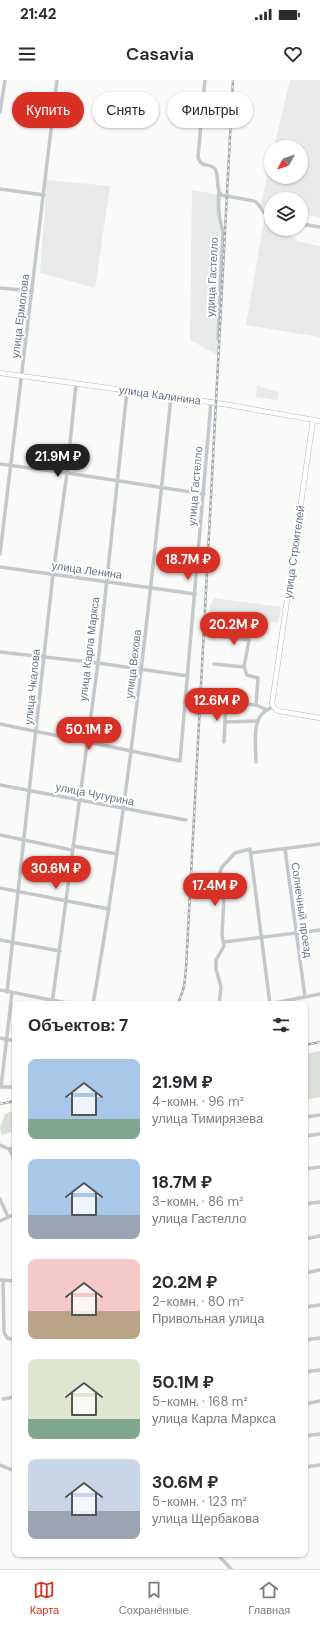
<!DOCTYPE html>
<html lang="ru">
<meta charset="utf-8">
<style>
body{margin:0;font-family:"DM Sans",sans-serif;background:#f7f7f7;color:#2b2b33;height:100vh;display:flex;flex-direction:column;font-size:15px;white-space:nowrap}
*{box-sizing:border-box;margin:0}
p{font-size:13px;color:#7c7c81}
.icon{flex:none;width:22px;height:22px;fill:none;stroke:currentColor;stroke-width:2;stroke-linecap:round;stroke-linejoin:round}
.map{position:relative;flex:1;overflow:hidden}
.sheet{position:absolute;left:12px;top:921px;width:296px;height:556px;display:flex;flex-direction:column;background:#fff;border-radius:8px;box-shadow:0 1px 3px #0004}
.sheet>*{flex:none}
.guide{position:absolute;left:12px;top:12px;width:296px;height:36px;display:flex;gap:8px}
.needle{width:26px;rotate:230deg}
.buttons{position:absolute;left:264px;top:60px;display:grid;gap:8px}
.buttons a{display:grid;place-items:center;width:44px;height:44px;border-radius:50%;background:#fff;box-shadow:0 1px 3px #0004;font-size:20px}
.price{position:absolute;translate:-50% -34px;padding:0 9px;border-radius:14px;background:#d93025;color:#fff;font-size:13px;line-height:26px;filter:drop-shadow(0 1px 2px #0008)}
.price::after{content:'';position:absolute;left:50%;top:24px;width:12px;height:9px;margin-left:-6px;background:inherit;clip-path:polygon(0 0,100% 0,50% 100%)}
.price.current{background:#222;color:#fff}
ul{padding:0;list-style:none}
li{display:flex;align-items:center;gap:12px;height:100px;padding:0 16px}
li span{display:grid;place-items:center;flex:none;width:112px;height:80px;border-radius:8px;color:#555}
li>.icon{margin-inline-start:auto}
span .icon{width:48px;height:48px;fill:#fffc;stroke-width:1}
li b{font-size:17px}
h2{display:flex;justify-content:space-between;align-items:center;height:48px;padding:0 16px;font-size:17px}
.tag{padding:0 14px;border-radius:18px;background:#fff;box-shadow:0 1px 3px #0004;font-size:14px;line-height:36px}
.tag.current{background:#d93025;color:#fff}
.status{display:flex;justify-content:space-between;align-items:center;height:28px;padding:0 20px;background:#fff;direction:ltr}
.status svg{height:11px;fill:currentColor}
header{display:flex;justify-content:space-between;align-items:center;height:52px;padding:0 16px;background:#fff;font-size:18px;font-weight:600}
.dock{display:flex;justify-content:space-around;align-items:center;height:56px;border-top:1px solid #e1e1e2;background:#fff;font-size:11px;color:#7c7c81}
.dock a{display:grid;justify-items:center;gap:2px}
.dock .current{color:#d93025}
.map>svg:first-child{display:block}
.built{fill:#e8e9e9}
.green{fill:#dadfd7}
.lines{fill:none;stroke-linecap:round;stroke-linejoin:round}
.major-casing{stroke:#b5babe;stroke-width:5.5}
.minor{stroke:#c3c8cc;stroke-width:3.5}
.major{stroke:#fff;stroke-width:4.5}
.rail-casing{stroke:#a2aab0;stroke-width:2.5}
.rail{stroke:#fff;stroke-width:1;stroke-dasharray:3;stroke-linecap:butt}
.labels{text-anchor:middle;stroke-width:4;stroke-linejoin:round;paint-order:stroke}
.street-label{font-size:11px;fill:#657683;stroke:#fff}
</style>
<div class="status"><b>21:42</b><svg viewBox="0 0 49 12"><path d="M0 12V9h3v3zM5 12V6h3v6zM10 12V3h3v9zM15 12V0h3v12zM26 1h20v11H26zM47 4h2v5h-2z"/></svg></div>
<header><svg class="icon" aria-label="menu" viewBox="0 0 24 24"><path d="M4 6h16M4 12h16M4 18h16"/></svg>Casavia<svg class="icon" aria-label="heart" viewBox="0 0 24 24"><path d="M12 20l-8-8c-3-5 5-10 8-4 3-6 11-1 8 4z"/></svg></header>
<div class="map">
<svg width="320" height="1489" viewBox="0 0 320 1489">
<rect width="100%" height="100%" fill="#fafaf8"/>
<g class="built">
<polygon points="290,0 320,0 320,137 301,134 301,119 271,119 271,129 260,127 271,81 271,97 301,97 301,67 274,67"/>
<polygon points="47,100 110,106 95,208 40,193"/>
<polygon points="192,110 221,115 218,275 190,260"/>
<polygon points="264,140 271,144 271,149 278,149 300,162 320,166 320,257 246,245"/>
<polygon points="257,306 279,312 277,320 256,317"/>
<polygon points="214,518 281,527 278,543 210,534 209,528"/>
</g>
<g class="green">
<polygon points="320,971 320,1017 305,1020 305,974"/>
<polygon points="15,1030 15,1051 2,1055 0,1048 5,1034"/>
</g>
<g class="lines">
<defs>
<g id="major">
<polyline points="0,293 217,323 320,341"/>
<polyline points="313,340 272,624 276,630 279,631 320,638"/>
</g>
</defs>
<use href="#major" class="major-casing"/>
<g class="minor">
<path d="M205,0L198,77C201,89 210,82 215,89C220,97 215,107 221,115L254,121C262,125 262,135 271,138"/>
<polyline points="0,32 5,0"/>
<polyline points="0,109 44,115"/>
<polyline points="301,144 320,147"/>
<polyline points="0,208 32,211"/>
<path d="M218,259L223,152C219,138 217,126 219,112"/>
<polyline points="0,384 67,393 204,414"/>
<polyline points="0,474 57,0"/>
<polyline points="0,487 195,514"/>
<polyline points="210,555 249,560 244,587"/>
<polyline points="0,572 98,583 188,596"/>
<polyline points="214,584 244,587 247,595 258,598 256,625"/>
<polyline points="225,642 256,641"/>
<polyline points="0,644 180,681 211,322"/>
<polyline points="224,662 226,622 256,625 267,630 273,627"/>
<path d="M256,682C256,666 251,638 267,630"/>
<polyline points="0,705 186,740"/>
<polyline points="0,755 72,770"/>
<polyline points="73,766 117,774"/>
<polyline points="285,769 305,917"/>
<polyline points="251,773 320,764"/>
<polyline points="0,808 109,829"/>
<polyline points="0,860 60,871"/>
<polyline points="224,862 320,850"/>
<polyline points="0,910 72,924"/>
<polyline points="7,912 53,494 67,393 76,304"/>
<polyline points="52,924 98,583 127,311"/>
<path d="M93,924C128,723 150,520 171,317"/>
<polyline points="219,924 221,907 216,889 216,880 224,866 222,855 224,818 219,794 222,787 235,773 250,769 270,924"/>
<polyline points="269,924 320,914"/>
<polyline points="0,958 15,961"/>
<polyline points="0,1007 15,1007"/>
<polyline points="1,1007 12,913"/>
<polyline points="305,1037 320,1035"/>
<polyline points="305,1056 320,1054"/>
<polyline points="0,1065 9,1069 15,1080"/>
<polyline points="9,1069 15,1068"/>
<polyline points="305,1089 320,1087"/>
<polyline points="0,1119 8,1137"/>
<polyline points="305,1124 320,1122"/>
<polyline points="0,1141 15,1134"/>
<polyline points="305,1159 320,1156"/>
<polyline points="305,1193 320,1190"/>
<polyline points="0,1200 15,1201"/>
<polyline points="3,1200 4,1252 7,1258 15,1260"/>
<polyline points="305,1227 320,1225"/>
<polyline points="305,1260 320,1258"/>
<polyline points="305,1292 320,1290"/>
<polyline points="3,1319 15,1317"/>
<polyline points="305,1324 320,1321"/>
<polyline points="305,1356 320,1354"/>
<polyline points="0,1385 15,1391"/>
<polyline points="305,1387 320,1385"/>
<polyline points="217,1474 231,1489"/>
</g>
<use href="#major" class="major"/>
<defs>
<g id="rail">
<polyline points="178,924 184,907 186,889 233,0"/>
<polyline points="305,965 320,962"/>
<polyline points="0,1024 15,1021"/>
</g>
</defs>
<use href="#rail" class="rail-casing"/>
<use href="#rail" class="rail"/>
</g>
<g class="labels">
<g class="street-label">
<text transform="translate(212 197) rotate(-87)" y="4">удица Гастелло</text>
<text transform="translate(20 236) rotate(-83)" y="4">улица Ермолова</text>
<text transform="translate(160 315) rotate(8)" y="4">улица Калинина</text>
<text transform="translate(195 406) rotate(-85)" y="4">улица Гастелло</text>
<text transform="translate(294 472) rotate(-82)" y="4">улица Строителей</text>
<text transform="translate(87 490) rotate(8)" y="4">улица Ленина</text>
<text transform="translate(89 569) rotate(-83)" y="4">улица Карла Маркса</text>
<text transform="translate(133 584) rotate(-83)" y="4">улица Вехова</text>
<text transform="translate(32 607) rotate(-84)" y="4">улица Чкалова</text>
<text transform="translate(95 714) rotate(11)" y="4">улица Чугурина</text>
<text transform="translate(302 830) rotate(82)" y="4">Солнечный проезд</text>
</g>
</g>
</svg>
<div class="buttons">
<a><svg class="needle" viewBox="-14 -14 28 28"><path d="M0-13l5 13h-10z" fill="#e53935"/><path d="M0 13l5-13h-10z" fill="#7c7c81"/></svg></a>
<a><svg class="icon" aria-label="layers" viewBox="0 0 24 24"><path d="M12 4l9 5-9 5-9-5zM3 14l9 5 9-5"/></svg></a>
</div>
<b class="price current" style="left:58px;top:398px">21.9M ₽</b>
<b class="price" style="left:188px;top:501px">18.7M ₽</b>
<b class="price" style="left:234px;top:566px">20.2M ₽</b>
<b class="price" style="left:217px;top:642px">12.6M ₽</b>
<b class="price" style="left:89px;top:671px">50.1M ₽</b>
<b class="price" style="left:56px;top:810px">30.6M ₽</b>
<b class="price" style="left:215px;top:827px">17.4M ₽</b>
<div class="guide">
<a class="tag current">Купить</a>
<a class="tag">Снять</a>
<a class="tag">Фильтры</a>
</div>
<section class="sheet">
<h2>Объектов: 7<svg class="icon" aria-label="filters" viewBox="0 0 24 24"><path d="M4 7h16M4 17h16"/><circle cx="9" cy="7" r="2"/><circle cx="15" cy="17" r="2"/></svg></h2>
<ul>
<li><span style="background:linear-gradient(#a9c7e8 75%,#7fa58c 0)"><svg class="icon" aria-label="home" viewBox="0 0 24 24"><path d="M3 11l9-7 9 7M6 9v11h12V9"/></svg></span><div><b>21.9M ₽</b><p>4-комн. · 96 m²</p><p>улица Тимирязева</p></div></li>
<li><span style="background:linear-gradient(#a9c7e8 70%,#9aa5b1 0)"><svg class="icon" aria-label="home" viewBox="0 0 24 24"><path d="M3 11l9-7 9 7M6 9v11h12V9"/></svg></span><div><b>18.7M ₽</b><p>3-комн. · 86 m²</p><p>улица Гастелло</p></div></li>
<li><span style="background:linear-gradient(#f6c9c9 65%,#b9a48a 0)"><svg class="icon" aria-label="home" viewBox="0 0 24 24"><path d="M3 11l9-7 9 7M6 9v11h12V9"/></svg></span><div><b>20.2M ₽</b><p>2-комн. · 80 m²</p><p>Привольная улица</p></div></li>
<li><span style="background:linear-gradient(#dfe7d0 75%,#7fa58c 0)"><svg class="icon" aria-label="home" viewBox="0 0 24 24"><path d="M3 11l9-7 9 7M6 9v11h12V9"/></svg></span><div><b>50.1M ₽</b><p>5-комн. · 168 m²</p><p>улица Карла Маркса</p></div></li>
<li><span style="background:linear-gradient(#c9d6e8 65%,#9aa5b1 0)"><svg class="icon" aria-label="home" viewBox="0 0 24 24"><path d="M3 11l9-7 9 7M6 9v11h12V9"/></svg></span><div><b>30.6M ₽</b><p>5-комн. · 123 m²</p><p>улица Щербакова</p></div></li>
</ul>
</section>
</div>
<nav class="dock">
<a class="current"><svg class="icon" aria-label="map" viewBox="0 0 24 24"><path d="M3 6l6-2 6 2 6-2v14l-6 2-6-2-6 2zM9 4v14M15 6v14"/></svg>Карта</a>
<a><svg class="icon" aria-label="saved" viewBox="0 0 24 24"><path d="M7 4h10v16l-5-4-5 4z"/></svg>Сохранённые</a>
<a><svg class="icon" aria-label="home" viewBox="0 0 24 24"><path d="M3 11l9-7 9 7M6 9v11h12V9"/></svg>Главная</a>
</nav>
